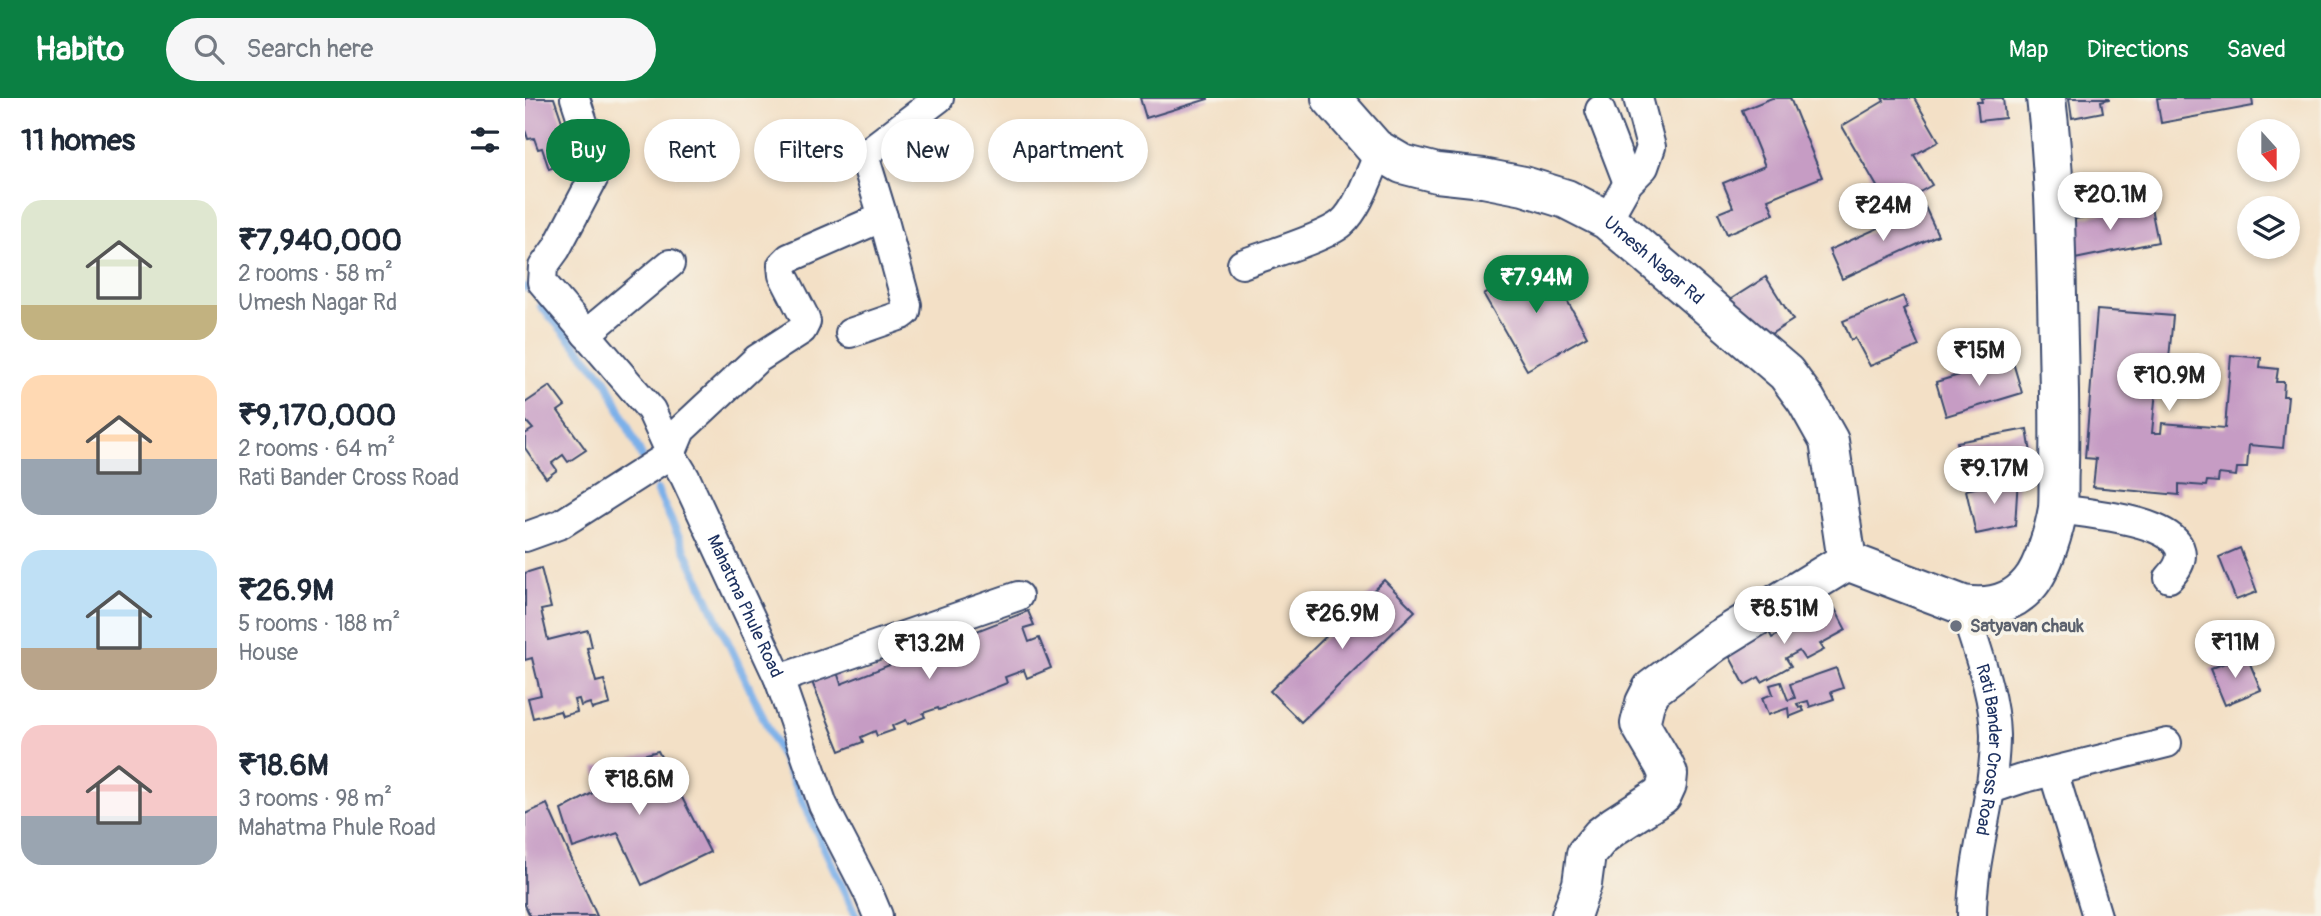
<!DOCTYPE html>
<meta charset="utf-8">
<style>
body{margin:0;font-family:Pangolin,sans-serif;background:#f6f6f7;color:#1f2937;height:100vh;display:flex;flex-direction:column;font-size:26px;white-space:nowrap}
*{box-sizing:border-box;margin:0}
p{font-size:23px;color:#747a83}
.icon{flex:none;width:38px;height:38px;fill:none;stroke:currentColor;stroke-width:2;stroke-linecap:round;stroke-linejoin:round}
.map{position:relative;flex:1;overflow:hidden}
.drawer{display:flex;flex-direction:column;background:#fff;width:525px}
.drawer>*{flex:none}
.hud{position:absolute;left:21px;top:21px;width:665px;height:63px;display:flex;gap:14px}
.needle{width:46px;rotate:159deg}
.fabs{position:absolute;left:1712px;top:21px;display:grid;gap:14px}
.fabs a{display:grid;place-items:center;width:63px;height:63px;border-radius:50%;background:#fff;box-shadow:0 4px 10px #0003;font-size:35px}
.price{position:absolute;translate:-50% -60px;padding:0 16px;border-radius:24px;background:#fff;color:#222;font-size:23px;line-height:46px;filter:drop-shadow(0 2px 4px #0008)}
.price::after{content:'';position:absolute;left:50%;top:42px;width:21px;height:16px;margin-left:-10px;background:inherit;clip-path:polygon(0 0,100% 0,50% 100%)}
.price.selected{background:#0b8043;color:#fff}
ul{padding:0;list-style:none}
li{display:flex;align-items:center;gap:21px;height:175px;padding:0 21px}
li span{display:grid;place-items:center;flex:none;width:196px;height:140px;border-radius:21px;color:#555}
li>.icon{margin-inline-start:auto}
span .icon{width:84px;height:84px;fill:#fffc;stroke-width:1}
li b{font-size:30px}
h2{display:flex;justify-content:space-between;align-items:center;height:84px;padding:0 21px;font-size:30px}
.chip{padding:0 24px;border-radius:32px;background:#fff;box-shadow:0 4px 10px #0003;font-size:24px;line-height:63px}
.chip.selected{background:#0b8043;color:#fff}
header{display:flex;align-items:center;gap:42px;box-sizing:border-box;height:98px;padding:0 35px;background:#0b8043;color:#fff}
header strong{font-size:33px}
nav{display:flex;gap:38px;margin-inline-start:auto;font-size:24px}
.search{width:490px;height:63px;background:#f6f6f7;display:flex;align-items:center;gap:18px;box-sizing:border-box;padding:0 24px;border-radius:38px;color:#747a83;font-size:26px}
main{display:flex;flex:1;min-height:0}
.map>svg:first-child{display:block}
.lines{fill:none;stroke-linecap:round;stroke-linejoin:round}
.stream{stroke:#7cb0e9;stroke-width:8}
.building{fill:#c69cc4}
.street-casing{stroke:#3b4a6e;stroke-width:32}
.secondary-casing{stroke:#3b4a6e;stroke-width:42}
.street{stroke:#fff;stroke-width:28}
.secondary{stroke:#fff;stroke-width:38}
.worship-dot{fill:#6b7280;stroke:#f7f3e8;stroke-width:2.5}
.labels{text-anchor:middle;stroke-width:7;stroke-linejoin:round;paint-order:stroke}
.street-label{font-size:18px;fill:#1b2f5e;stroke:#f7f3e8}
.worship-label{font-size:18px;font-weight:bold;fill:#5b616d;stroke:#f7f3e8;text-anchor:start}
</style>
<header>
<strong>Habito</strong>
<div class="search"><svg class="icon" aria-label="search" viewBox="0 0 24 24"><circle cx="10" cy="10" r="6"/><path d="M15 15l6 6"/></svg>Search here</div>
<nav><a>Map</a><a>Directions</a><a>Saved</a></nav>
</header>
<main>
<section class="drawer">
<h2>11 homes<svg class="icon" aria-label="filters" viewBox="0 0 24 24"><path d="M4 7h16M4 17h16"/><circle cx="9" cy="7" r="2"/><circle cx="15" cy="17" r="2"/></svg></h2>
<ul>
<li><span style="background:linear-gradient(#dfe7d0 75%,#c2b280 0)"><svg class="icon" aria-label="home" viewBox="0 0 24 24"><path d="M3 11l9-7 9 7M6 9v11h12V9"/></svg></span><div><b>₹7,940,000</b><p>2 rooms · 58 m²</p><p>Umesh Nagar Rd</p></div></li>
<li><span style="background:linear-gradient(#ffd9b3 60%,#9aa5b1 0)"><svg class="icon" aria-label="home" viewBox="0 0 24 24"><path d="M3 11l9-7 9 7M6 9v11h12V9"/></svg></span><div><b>₹9,170,000</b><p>2 rooms · 64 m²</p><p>Rati Bander Cross Road</p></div></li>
<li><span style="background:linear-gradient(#bfe0f5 70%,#b9a48a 0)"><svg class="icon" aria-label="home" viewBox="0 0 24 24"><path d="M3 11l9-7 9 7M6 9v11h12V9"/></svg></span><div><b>₹26.9M</b><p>5 rooms · 188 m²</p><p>House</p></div></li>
<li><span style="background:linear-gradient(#f6c9c9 65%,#9aa5b1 0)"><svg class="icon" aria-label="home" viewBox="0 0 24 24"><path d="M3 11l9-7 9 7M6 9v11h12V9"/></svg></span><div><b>₹18.6M</b><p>3 rooms · 98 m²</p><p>Mahatma Phule Road</p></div></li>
</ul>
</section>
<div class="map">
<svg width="1796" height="818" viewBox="0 0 1796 818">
<rect width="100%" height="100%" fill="#f7f3e8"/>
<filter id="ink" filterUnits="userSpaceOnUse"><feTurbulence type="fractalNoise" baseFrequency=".0143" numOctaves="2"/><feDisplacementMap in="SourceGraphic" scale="14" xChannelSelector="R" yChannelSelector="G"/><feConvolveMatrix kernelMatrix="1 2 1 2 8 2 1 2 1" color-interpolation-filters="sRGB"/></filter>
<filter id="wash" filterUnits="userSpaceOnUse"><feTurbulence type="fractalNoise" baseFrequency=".00686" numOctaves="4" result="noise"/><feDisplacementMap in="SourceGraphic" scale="28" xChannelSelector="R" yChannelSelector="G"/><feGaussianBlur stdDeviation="1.57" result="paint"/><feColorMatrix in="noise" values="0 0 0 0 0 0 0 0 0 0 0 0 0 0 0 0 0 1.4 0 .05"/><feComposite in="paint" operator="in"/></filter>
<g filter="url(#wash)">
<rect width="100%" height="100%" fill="#f3e0c6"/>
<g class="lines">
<g class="stream">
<polyline points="0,189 1,190"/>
<polyline points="16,208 81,282 117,359"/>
<polyline points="132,392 331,818"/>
</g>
</g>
<g id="blocks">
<g class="building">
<polygon points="0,0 29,0 50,62 24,71 17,50 13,51 9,40 3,41 0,32"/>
<polygon points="615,0 683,0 683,1 621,20"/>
<polygon points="1247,0 1265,0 1297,79 1243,101 1249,116 1202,136 1193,115 1208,109 1198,85 1240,68 1217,12"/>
<polygon points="1357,0 1389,0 1414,43 1389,57 1407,87 1365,111 1317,28 1359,3"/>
<polygon points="1456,0 1478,0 1480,20 1454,23 1452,4 1457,4"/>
<polygon points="1544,0 1584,0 1584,1 1576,3 1578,14 1547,20"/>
<polygon points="1632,0 1727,0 1728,8 1636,25"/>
<polygon points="1625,105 1633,144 1545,162 1536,124"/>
<polygon points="1400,109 1413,137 1317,181 1304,152"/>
<polygon points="1020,163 1062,238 1002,272 959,197"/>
<polygon points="1241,179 1268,222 1230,246 1203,203"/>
<polygon points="1378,198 1382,209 1378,211 1394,248 1345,268 1330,240 1326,242 1318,223"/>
<polygon points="1572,212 1648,218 1643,271 1633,270 1627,335 1636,335 1637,325 1700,330 1706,257 1736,260 1735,269 1753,271 1751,284 1759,284 1758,298 1763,298 1758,350 1724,347 1722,370 1712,370 1711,378 1694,376 1693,384 1682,383 1681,388 1654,386 1654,397 1568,389 1571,361 1560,360"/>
<polygon points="1487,261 1497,295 1421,318 1411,284"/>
<polygon points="25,288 40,308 33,313 61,352 43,364 38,357 27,365 32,372 21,380 0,350 0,336 8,331 0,322 0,305"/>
<polygon points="1502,331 1507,361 1437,374 1432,344"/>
<polygon points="1493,380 1490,428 1451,436 1441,392"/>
<polygon points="1715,450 1732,494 1711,502 1694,459"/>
<polygon points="16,470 26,510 16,512 23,542 63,532 67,549 62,550 71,584 79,582 85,606 67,611 65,605 56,608 54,601 49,602 52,614 37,618 35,613 8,620 3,600 16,597 7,560 0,562 0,475"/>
<polygon points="859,482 890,513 776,624 745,593"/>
<polygon points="1308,507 1321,532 1295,546 1299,552 1280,562 1274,553 1261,560 1266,568 1237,584 1234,579 1220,587 1201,552 1242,530 1247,540"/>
<polygon points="503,513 509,527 499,530 504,544 514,540 526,570 502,580 499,572 480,579 482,585 414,612 413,610 398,615 400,619 383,626 381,622 367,628 369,632 352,638 350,633 336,639 338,644 315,653 287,584 312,574 316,586"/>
<polygon points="1721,556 1736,592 1700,607 1685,571"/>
<polygon points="1311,570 1318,590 1306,594 1309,601 1285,609 1283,603 1272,606 1274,610 1277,609 1279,613 1264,619 1263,610 1243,617 1237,600 1248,596 1245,587 1256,584 1263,602 1270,600 1265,586"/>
<polygon points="133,653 185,754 117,787 93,735 48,750 36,712 77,690 69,670"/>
<polygon points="22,706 72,818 5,818 0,807 0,716"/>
</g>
</g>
</g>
<g filter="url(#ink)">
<use href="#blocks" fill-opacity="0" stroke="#3b4a6e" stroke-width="2"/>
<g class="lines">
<defs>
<g id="street">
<polyline points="50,0 72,67 70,77 31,151 18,169 17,184 126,312 146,356"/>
<polyline points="1075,12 1103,85"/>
<polyline points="1082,122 1103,85 1119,69 1126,49 1113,0"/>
<path d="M717,166C741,157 800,140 817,125C834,110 845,74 855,53"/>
<polyline points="325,235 377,217 381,214 382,207 358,119"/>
<polyline points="61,236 145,166"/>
<polyline points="146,356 156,332 232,261 277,232 281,224 279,218 258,177 257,167 264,160 358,119 339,57 414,0"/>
<path d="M1533,411C1562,416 1696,424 1644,480"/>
<path id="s1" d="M0,439L36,426L146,356L160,379L254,581L298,707L343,794L353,818"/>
<path id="s2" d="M1438,507C1450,548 1469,593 1470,637C1470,698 1447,757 1447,818"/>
<polyline points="254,581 493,498"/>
<polyline points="1528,673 1572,818"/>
<polyline points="1463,692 1496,681 1642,645"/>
</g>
<g id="secondary">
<path id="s3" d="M806,0L850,50L877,66L912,75L958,80L999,88L1041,101L1082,122L1261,275L1281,302L1304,343L1322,463"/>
<path d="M1046,818L1057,786L1061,756L1076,738L1089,728L1137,697L1142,686L1143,676L1139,667L1115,626L1120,605L1127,591L1190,544L1322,463L1438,507C1463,511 1488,506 1505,485C1518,470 1530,430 1533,410C1534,396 1533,382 1534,368C1535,327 1534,286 1533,245C1531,163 1531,81 1521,0"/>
</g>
</defs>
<use href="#street" class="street-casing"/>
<use href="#secondary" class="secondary-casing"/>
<use href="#street" class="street"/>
<use href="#secondary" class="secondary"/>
</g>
</g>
<circle class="worship-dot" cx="1431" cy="528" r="7"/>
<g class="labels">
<g class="street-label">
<text dy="6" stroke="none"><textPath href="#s3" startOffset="374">Umesh Nagar Rd</textPath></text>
<text dy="6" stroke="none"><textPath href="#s1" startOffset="338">Mahatma Phule Road</textPath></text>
<text dy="6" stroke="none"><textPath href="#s2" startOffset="149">Rati Bander Cross Road</textPath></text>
</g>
<g class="worship-label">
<text x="1445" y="534">Satyavan chauk</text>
</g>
</g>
</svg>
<div class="fabs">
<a><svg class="needle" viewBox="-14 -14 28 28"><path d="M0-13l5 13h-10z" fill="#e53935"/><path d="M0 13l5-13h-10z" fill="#747a83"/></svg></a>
<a><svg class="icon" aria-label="layers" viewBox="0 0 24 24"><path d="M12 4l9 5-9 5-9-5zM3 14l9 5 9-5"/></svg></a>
</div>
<b class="price" style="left:1585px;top:134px">₹20.1M</b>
<b class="price" style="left:1358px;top:145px">₹24M</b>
<b class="price selected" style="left:1011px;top:217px">₹7.94M</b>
<b class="price" style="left:1454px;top:290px">₹15M</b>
<b class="price" style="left:1644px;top:315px">₹10.9M</b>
<b class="price" style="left:1469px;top:408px">₹9.17M</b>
<b class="price" style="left:1259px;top:548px">₹8.51M</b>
<b class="price" style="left:817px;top:553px">₹26.9M</b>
<b class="price" style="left:1710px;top:582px">₹11M</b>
<b class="price" style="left:404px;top:583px">₹13.2M</b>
<b class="price" style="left:114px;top:719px">₹18.6M</b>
<div class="hud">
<a class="chip selected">Buy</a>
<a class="chip">Rent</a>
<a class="chip">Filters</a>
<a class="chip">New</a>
<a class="chip">Apartment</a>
</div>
</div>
</main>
